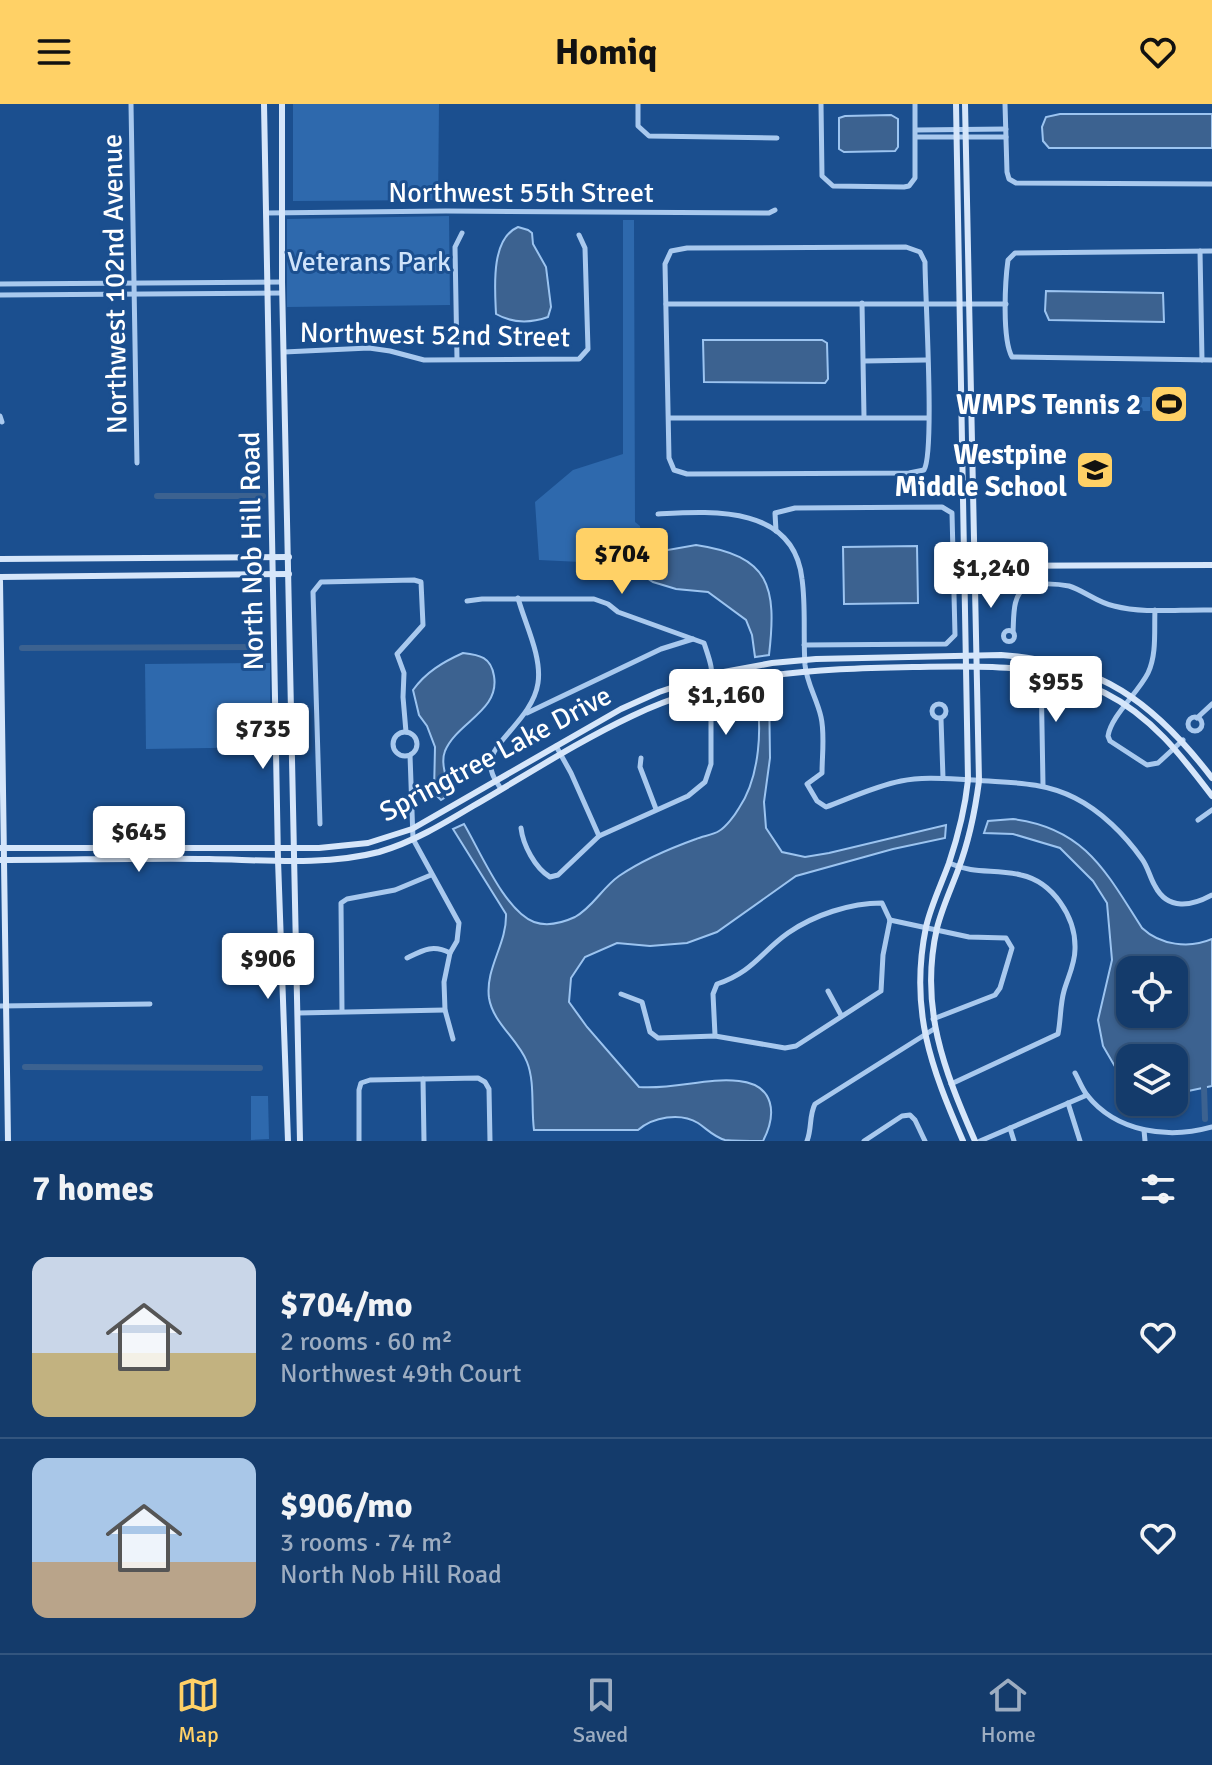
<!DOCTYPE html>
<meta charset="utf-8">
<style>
body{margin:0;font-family:Signika,sans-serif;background:#214673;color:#f1f3f6;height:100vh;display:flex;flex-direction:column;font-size:30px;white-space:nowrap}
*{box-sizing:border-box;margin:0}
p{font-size:26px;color:#9dadc1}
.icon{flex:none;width:44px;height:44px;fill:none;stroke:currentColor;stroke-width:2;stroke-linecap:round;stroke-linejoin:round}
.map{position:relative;height:1037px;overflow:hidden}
.details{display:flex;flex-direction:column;background:#143b6b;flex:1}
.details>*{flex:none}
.tools{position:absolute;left:1116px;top:852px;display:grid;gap:16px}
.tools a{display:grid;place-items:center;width:72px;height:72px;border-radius:16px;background:#143b6b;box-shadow:0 2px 6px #0004,0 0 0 2px #33557e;font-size:40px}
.price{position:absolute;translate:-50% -68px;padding:0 18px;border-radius:8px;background:#fff;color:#222;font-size:26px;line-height:52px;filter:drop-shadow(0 2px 4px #0008)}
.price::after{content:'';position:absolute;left:50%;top:48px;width:24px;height:18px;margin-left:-12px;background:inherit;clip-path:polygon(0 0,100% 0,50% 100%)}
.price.current{background:#ffd166;color:#111}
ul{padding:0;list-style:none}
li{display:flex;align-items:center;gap:24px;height:200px;padding:0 32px}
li+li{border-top:2px solid #33557e}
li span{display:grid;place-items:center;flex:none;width:224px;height:160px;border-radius:16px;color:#555}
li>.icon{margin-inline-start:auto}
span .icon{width:96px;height:96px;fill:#fffc;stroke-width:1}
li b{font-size:34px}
h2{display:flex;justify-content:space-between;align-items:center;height:96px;padding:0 32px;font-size:34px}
header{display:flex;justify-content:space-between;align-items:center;height:104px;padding:0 32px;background:#ffd166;color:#111;font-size:36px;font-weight:700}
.menu{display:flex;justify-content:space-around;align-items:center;height:112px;border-top:2px solid #33557e;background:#143b6b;font-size:22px;color:#9dadc1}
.menu a{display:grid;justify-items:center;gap:4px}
.menu .current{color:#ffd166}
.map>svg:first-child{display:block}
.green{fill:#2e69ad}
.water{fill:#3c6290;stroke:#9cc4f0;stroke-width:2;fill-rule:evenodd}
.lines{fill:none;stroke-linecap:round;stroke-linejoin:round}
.canal{stroke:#3c6290;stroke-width:6}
.street{stroke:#a9c9ee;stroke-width:5}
.secondary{stroke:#d6e6fa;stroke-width:6}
.labels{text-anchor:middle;stroke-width:6;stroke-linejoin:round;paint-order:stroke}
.street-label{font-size:28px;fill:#fff;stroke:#1b4f8f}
.park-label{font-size:28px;fill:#cfe3fa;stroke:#1b4f8f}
.poi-label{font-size:28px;font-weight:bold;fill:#fff;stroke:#1b4f8f;text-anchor:end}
</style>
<header><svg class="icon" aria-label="menu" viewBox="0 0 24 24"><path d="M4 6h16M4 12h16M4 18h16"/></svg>Homiq<svg class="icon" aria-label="heart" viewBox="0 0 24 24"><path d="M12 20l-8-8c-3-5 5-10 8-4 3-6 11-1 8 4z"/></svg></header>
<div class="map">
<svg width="1212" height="1037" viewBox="0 0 1212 1037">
<rect width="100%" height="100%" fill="#1b4f8f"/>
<g class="green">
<polygon points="293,0 439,0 438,96 293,97"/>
<polygon points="449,112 450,201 287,203 287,115"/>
<polygon points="623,116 634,116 635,418 640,422 642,441 630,469 602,459 539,456 535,398 573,366 623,350"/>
<rect x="1130" y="293" width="52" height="14"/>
<polygon points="270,559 270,643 146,645 145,560"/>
<polygon points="251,992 268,992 269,1035 251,1036"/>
</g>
<g class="water">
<polygon points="1060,10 1212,10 1212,44 1049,44 1043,37 1042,23 1046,13"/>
<polygon points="845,12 891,11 898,15 898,43 895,47 844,48 839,45 839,14"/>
<path d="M518,123L528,126L532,129L533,140L546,163L551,203L548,213C531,219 512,219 496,210C495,186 490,135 518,123Z"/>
<polygon points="1046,187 1163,189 1164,218 1049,216 1045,207"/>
<polygon points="703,236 822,236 827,239 828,275 825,279 704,278"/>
<path d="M696,441C770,452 777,482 769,551L755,553L752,531L746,516L708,488L676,485L653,478L635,466L639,451Z"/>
<polygon points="917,442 918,499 844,500 843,443"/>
<path d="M463,549C480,551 491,553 494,572C500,607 457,618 445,647C440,660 447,676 452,689L441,696L434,689L435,643L427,622L419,611L413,586C426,568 443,558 463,549Z"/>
<path d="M769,585L770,654L764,698L766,724L782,748L805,753L829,749L946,721L945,734L893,745L796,772L717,828L687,839L650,842L617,839L585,853L571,874L569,898L587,923L639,983C673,986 708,973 739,977C775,981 777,1010 763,1037C751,1037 736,1037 725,1036C714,1033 707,1025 698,1019C680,1008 653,1013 638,1026H534C531,1004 535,978 527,958C518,935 493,919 489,894C485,864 507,840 506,810L453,725L464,720C480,747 505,807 534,818C548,823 562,819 575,813C593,803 602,784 619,772C641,757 671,744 696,735C703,732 713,731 719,727C726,723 735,711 739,704C760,673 763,622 755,586Z"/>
<path d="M1013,715C1085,724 1106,768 1142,824C1160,841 1189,845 1212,835V982L1174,990V954H1130V980L1124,978L1103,942L1098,916L1112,856L1107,799L1093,777L1060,744L1013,730L984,729L988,717ZM1130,866H1174V910H1130Z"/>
</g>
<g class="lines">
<g class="canal">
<polyline points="157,392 263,392"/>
<polyline points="22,544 261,543"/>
<polyline points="25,963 260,964"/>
<polyline points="1204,983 1205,1015"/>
</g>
<g class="street">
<polyline points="131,0 137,359"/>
<polyline points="638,0 638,22 649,32 777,34"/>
<polyline points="821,0 822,72 833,82 904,83 909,82 915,74 915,0"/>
<polyline points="1005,0 1007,68 1009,75 1016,79 1212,80"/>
<polyline points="916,26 1006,25"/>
<polyline points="916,33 1006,33"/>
<polyline points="266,109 446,107 769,109 775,106"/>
<path d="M906,143L920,148L925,158C925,191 935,348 924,366L909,369L687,370L674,366L669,354L665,160L671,147L687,144Z"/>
<polyline points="1200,147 1202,256"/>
<path d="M1212,147L1015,149L1008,156C1005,178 1002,235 1012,253L1212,256"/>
<polyline points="0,180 282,178"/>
<polyline points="0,191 282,189"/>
<polyline points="862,199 864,313"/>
<polyline points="666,200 1006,200"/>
<polyline points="284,248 369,244 390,247 424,256 579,255 588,245 585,144 579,131"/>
<polyline points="457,255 455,143 462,129"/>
<polyline points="864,257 926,256"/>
<polyline points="0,312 2,318"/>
<polyline points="669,314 928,314"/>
<path d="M658,410C712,407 794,401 802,475C806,503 803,532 805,561C807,580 817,595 821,613C825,630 822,652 822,669L807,680L817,697L826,703C850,694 876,682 901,677C924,672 950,675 974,676C1009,679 1042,677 1075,694C1101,707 1125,731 1142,755C1148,763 1150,774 1155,782C1168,807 1192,802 1212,791"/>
<polyline points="776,427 775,409 795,404 942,403 952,409 955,531 946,540 804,541"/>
<path d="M467,497L482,495H594L608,500L618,508L704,539C709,554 714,566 711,582V660L705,678L688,692L599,732L558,771L550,773C535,764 523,741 521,724"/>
<path d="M1155,506C1154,526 1157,550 1148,569C1138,589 1111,612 1108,632L1110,637L1147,661L1158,659L1183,636"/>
<circle cx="1009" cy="532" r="5.5"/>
<path d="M1013,528C1014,513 1012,491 1026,483C1035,478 1059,480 1069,482C1083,486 1098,499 1114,502C1145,510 1180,505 1212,506"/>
<circle cx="939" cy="607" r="7"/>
<polyline points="527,609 661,545 693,535"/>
<circle cx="1195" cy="620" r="7"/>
<polyline points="1197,614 1212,600"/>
<polyline points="941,615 943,674"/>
<circle cx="405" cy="640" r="12"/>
<polyline points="556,642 571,669 599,732"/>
<polyline points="410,651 413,735 459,819 457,837 450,849 444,878 445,906 453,935"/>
<polyline points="641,654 640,663 656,705"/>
<polyline points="1043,681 1041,566 1043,556"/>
<path d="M501,685C496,677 489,668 491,657C493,637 533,613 538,579C542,552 525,520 518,494"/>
<polyline points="1198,716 1212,706"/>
<polyline points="320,720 313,488 321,478 414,476 421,478 423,521 397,550 404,569 403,593 406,628"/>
<path d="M949,759C976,771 994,764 1021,771C1053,778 1076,813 1075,845C1075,860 1068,873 1064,887C1060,901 1061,915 1058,930L951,980"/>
<polyline points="890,816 969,833 1006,834 1012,844 1000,884 995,891 933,915"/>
<path d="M407,854C423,846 433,840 450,849"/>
<polyline points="828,887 841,911"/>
<polyline points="621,890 642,898 650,928 658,934 715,932 785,944 796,942 881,887 883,851 890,816"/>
<polyline points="0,902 150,900"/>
<polyline points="342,907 341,799 347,795 395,786 431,771"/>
<polyline points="298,909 445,906"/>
<path d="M715,931L713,890L717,880C753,868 761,848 788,829C814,811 850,799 882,799L890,816"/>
<path d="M1075,969C1079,976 1082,985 1087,991C1117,1029 1169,1035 1212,1023"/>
<polyline points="423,975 424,1037"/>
<polyline points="1068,999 1080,1037"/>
<polyline points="1010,1024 1014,1037"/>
<polyline points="1144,1026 1145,1037"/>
<polyline points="359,1037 359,986 361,979 370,976 478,974 485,978 489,985 490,1037"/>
<path d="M807,1037C812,1025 809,1011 815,1000L934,925"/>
<polyline points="864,1037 902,1012 910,1011 915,1016 925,1037"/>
<polyline points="980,1037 1087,991"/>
</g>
<g class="secondary">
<polyline points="264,0 278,756 288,1037"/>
<polyline points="282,0 282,178 300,1037"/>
<path d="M956,0L968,676C965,705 958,732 949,759C941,781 931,801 926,823C909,906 931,963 963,1037"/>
<path d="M965,0L979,677C975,708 969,737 958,766C951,785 942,804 937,824C919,903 944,966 975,1037"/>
<polyline points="0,455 289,453"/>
<polyline points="971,462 1212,461"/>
<polyline points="0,473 289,470"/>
<polyline points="0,477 8,1037"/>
<path d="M0,744H319L368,739L412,725L621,605L659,588L713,570L772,559L816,555L1001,551C1099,558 1154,598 1212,674"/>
<path d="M0,756C70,756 140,754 209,755C264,756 325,762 379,748C413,738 443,720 473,702C525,672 577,638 632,612C724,568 813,565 913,563C980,562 1043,558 1105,589C1151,612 1181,651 1212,692"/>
</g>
</g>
<defs>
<symbol id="stadium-square" viewBox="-11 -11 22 22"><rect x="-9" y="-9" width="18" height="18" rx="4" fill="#ffd166" stroke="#1b4f8f"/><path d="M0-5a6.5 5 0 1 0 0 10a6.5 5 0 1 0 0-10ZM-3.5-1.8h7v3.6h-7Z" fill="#111"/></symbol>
<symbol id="school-square" viewBox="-11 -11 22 22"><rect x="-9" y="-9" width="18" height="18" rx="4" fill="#ffd166" stroke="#1b4f8f"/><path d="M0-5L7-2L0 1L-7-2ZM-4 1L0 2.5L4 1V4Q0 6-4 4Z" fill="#111"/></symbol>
</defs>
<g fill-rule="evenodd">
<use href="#stadium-square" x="1147" y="278" width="44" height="44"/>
<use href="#school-square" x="1073" y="344" width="44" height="44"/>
</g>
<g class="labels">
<g class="street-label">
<text x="521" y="98">Northwest 55th Street</text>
<text transform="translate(114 180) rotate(-91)" y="10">Northwest 102nd Avenue</text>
<text transform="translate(435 230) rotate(1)" y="10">Northwest 52nd Street</text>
<text transform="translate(251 447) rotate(-91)" y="10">North Nob Hill Road</text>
<text transform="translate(495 649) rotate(-28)" y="10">Springtree Lake Drive</text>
</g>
<g class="park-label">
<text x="369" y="167">Veterans Park</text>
</g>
<g class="poi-label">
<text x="1141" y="310">WMPS Tennis 2</text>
<text x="1067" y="360">Westpine<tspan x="1067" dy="32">Middle School</tspan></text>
</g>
</g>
</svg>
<div class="tools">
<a><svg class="icon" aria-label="locate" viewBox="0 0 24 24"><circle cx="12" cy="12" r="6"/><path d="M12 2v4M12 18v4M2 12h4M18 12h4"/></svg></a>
<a><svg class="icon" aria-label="layers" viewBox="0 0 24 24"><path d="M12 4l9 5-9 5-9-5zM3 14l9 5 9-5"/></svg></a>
</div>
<b class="price current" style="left:622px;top:492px">$704</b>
<b class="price" style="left:991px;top:506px">$1,240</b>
<b class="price" style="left:1056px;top:620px">$955</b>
<b class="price" style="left:726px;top:633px">$1,160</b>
<b class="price" style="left:263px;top:667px">$735</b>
<b class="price" style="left:139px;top:770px">$645</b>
<b class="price" style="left:268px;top:897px">$906</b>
</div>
<section class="details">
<h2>7 homes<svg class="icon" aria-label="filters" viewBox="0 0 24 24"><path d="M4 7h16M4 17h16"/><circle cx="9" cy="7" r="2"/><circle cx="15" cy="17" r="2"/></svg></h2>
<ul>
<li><span style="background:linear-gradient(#c9d6e8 60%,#c2b280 0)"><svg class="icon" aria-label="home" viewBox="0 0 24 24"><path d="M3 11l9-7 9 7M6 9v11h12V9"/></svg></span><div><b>$704/mo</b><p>2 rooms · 60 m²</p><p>Northwest 49th Court</p></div><svg class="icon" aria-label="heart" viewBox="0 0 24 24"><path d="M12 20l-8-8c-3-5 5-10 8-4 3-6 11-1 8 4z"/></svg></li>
<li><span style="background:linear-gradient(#a9c7e8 65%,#b9a48a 0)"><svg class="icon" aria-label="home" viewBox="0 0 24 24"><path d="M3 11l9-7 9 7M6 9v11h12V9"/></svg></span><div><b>$906/mo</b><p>3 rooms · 74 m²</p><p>North Nob Hill Road</p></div><svg class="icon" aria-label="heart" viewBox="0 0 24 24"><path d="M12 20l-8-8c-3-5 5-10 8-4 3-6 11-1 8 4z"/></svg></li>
</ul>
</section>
<nav class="menu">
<a class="current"><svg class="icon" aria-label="map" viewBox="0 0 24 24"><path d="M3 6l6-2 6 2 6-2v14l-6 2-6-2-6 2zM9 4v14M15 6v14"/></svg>Map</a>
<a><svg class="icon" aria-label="saved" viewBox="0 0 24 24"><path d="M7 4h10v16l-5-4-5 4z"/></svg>Saved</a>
<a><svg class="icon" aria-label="home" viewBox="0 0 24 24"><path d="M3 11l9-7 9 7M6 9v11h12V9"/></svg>Home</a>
</nav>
